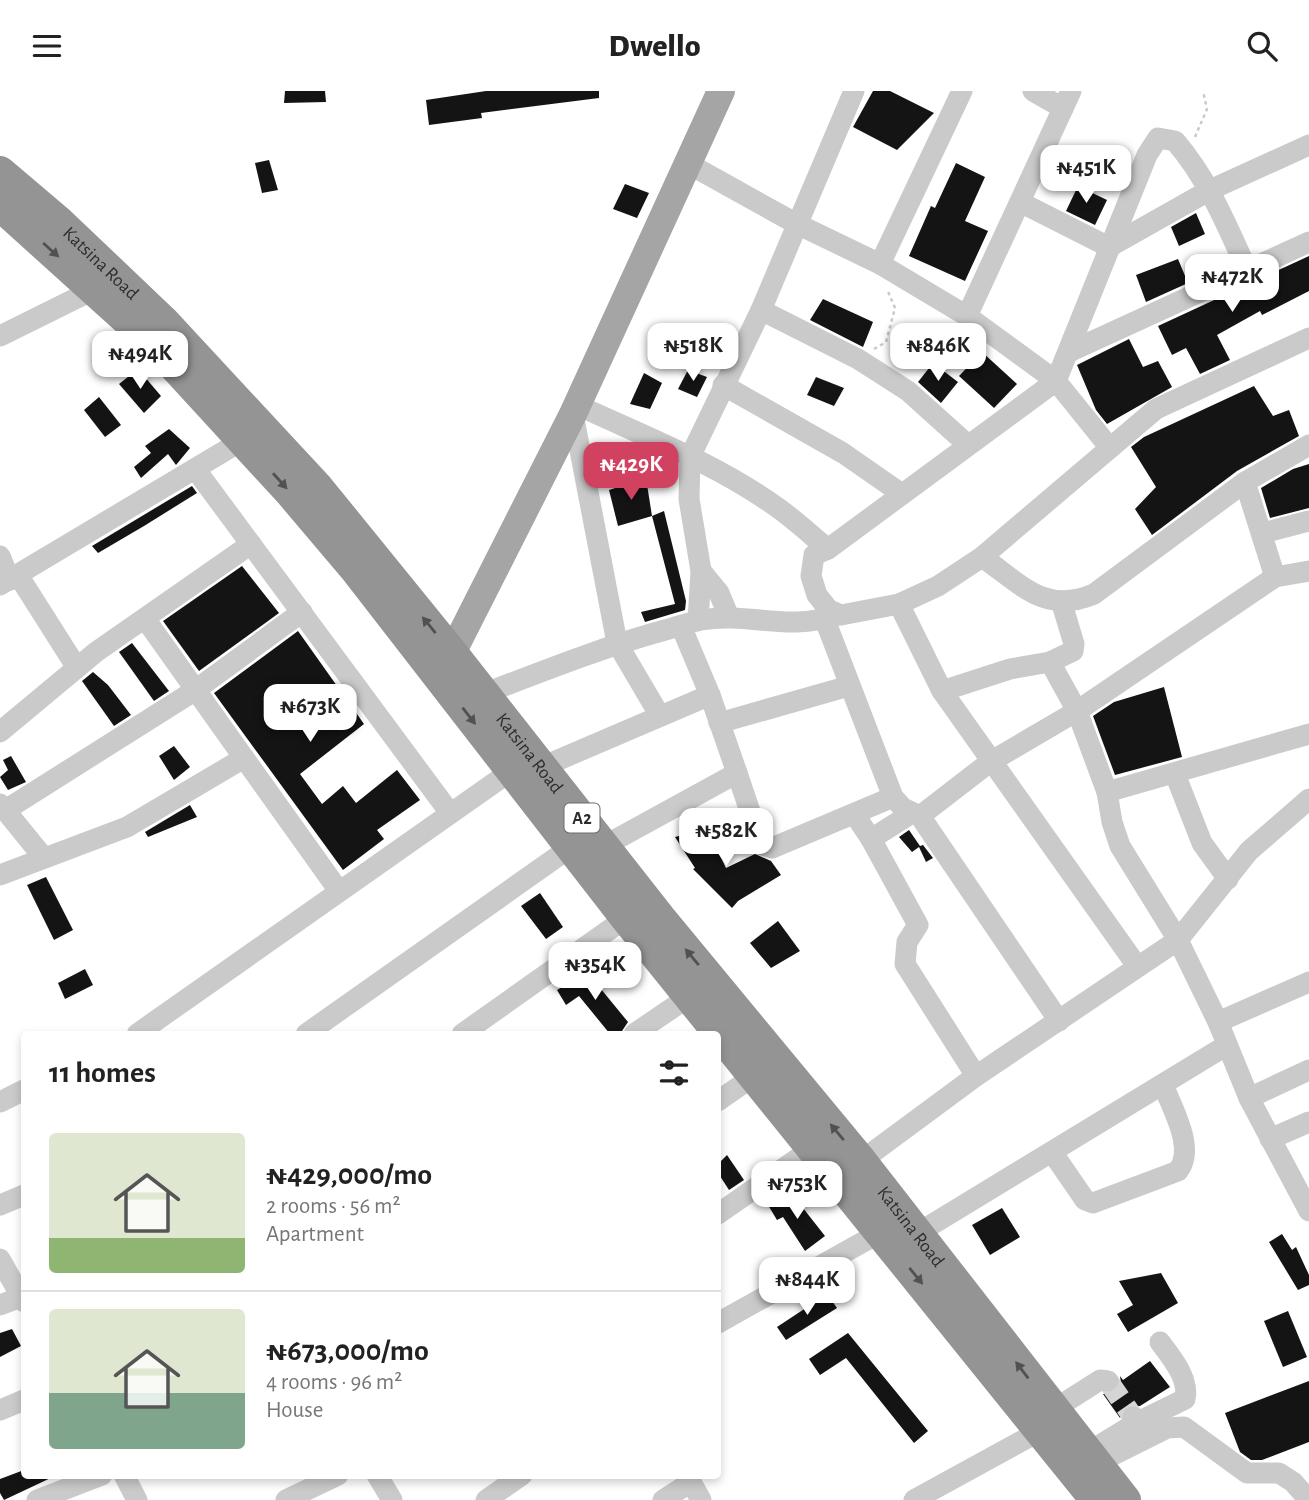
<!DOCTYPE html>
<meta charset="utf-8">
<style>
body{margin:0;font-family:"Alegreya Sans",sans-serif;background:#f6f6f6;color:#222;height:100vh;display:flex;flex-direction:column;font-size:26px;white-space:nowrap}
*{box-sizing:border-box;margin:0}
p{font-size:23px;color:#767676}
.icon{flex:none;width:38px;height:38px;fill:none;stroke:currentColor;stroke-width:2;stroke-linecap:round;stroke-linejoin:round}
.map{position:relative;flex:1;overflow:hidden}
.side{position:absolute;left:21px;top:940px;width:700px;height:448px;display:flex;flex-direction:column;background:#fff;border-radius:7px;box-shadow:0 4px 10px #0003}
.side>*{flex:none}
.price{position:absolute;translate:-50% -60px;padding:0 16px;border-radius:14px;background:#fff;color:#222;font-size:23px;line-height:46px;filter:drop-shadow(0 2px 4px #0008)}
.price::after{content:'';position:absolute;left:50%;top:42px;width:21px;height:16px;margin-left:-10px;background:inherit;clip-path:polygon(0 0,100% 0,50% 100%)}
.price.current{background:#d14261;color:#fff}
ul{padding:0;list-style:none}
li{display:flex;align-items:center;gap:21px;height:175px;padding:0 28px}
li+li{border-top:2px solid #e0e0e0}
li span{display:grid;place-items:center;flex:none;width:196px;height:140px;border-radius:7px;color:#555}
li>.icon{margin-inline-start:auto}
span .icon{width:84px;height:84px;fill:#fffc;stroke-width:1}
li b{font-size:30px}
h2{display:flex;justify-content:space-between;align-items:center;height:84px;padding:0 28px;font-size:30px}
header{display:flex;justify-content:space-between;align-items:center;height:91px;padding:0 28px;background:#fff;font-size:32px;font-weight:800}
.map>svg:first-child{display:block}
.building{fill:#141414}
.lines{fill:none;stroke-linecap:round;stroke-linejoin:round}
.minor-tunnel{stroke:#d5d5d5;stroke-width:21;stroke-dasharray:21 10;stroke-linecap:butt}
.path{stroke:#cacaca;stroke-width:2.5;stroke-dasharray:3.5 3.5;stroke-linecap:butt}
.minor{stroke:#cacaca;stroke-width:21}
.major{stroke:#a5a5a5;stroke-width:28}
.highway{stroke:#949494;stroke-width:32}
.oneway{fill:#515151}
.labels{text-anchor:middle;stroke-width:7;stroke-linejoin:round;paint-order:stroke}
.shield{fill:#fff;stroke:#6c6c6c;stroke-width:2}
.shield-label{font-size:18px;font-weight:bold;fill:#2d2d2d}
.street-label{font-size:19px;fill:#2d2d2d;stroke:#fff}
</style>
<header><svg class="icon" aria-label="menu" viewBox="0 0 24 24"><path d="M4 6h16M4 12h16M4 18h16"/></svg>Dwello<svg class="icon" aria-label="search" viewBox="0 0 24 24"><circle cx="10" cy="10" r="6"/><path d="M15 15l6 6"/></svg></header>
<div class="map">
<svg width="1309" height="1409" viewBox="0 0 1309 1409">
<rect width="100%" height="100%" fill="#fff"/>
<g class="building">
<polygon points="285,0 325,0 326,11 284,12"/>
<polygon points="486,0 599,0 599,7 481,22 482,27 429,34 426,9"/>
<polygon points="873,0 890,0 934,22 897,59 853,36"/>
<polygon points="269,69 278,99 262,102 255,72"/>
<polygon points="956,72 985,86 965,130 988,140 965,190 909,165 931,115 935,117"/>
<polygon points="625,93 649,102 637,127 613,118"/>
<polygon points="1078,95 1107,109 1095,134 1066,120"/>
<polygon points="1196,122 1205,143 1179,155 1171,136"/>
<polygon points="1309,165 1309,200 1262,224 1260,220 1217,244 1230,269 1200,283 1186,257 1172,264 1158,235"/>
<polygon points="1178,168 1188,192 1146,211 1136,184"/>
<polygon points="823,208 873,231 863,256 810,229"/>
<polygon points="718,232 731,238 716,272 704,258"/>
<polygon points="1129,248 1143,276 1158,270 1172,296 1107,333 1096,319 1077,274"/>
<polygon points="982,261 1017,293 994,317 959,285"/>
<polygon points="933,272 958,291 941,312 918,291"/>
<polygon points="138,278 161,305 144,322 119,293"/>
<polygon points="688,279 707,286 697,306 678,298"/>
<polygon points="644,282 662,292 650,318 630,313"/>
<polygon points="816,286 844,297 834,315 807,304"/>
<polygon points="1254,295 1273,325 1289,319 1299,345 1237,380 1152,444 1135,418 1156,396 1131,356 1144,346"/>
<polygon points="99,306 121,334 105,346 84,319"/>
<polygon points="169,338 190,357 176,374 168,363 141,387 134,376 151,362 145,355"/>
<polygon points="1309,373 1309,417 1270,427 1261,397 1293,378"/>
<polygon points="646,387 652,425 618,435 609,399"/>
<polygon points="192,395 197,402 144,435 98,462 92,455"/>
<polygon points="664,420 686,510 685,519 645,531 641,521 675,513 652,425"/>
<polygon points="242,475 279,522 199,580 163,530"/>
<polygon points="298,540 364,633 300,683 322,713 343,695 356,712 397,679 420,709 377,739 384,748 343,779 214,602"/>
<polygon points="132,552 169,600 154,610 119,561"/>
<polygon points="93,581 108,594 131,624 114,635 82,590"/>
<polygon points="1164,596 1182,666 1115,684 1093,625 1114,611"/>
<polygon points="174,655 190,676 174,689 159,665"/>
<polygon points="11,665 26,691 8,699 0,686 8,679 3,669"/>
<polygon points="190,714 197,726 148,746 145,741"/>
<polygon points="707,738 726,777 755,763 771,770 781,784 738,810 732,817 693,778 695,777 675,746"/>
<polygon points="909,739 920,755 923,754 933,767 926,771 919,756 912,761 899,746"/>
<polygon points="46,786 73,839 54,849 27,794"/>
<polygon points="540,802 563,836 546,848 521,815"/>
<polygon points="778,830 800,860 771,877 750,852"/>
<polygon points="85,878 93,894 65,908 58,892"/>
<polygon points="587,881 628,931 620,943 610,943 579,905 566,914 557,899"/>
<polygon points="727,1064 744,1089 729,1099 718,1082 718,1073"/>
<polygon points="792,1103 825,1145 805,1160 783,1126 777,1129 768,1114"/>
<polygon points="1002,1117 1020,1146 990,1164 972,1134"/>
<polygon points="1282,1143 1292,1159 1296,1156 1309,1184 1309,1194 1298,1199 1269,1151"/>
<polygon points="1161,1182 1178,1212 1128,1241 1117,1223 1133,1214 1119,1190"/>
<polygon points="827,1203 837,1217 786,1249 777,1236"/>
<polygon points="1288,1220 1307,1266 1283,1276 1264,1230"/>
<polygon points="12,1238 21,1255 0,1266 0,1242"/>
<polygon points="848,1242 928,1340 914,1352 846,1267 820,1284 809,1268"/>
<polygon points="1150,1270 1170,1296 1140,1315 1127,1315 1120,1327 1103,1303 1114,1302 1121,1292 1120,1285 1123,1289"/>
<polygon points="1309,1290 1309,1351 1262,1369 1251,1369 1240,1361 1225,1322"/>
<polygon points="24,1379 24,1384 57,1384 4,1409 0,1402 0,1388"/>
</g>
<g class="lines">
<polyline class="minor-tunnel" points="1108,1290 1133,1326"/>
<g class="path">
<polyline points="1195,46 1207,18 1203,0"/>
<polyline points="874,258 886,251 895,217 887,198"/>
</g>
<g class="minor">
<polyline points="1033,0 1063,17"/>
<polyline points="687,72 795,132 880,173 967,225 1056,290 828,458 814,464 811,485 817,504 829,519 841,524 899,513 938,495 982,466 1156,318 1309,247"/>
<polyline points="1020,111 1109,156"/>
<polyline points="1109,156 1210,99 1309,54"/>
<polyline points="880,173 962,0"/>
<polyline points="761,219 858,268 908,300 968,354"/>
<polyline points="967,225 1071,0"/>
<polyline points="0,245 95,198"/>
<polyline points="1069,261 1309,151"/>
<polyline points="723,294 843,362 902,403"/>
<path d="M577,314C644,345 717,373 778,417C795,429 811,444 828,458"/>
<polyline points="573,323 617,552 660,625"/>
<path d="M1110,357L1056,290L1147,64L1158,47L1175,50C1208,88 1227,135 1248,181"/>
<polyline points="196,379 450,722"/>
<polyline points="1245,391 1275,486"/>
<polyline points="1263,442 1309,430"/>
<polyline points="0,465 10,489"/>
<path d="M982,466C1021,493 1045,524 1094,503L1245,391L1309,354"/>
<polyline points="701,480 719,502 729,526"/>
<polyline points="18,484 77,577"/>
<polyline points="0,494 243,349"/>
<polyline points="899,513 942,600 1137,875"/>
<polyline points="146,529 244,667"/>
<polyline points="825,529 893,706 903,717 920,725 1059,930"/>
<polyline points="698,530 701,480 689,408 690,366 761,219 854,0"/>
<polyline points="681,535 710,604 737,682"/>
<polyline points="1050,571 1077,620 1107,701 1112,731 1120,755 1178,849 1218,931 1249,1007 1309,1120"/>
<polyline points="942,600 1010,578 1050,571 1073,560 1074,553 1062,513"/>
<path d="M483,603C543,580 603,556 665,539C677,536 689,531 701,529C751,521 785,541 838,524"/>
<polyline points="719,632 849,595"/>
<polyline points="0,641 96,561 251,453"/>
<polyline points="542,676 710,604"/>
<polyline points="1175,683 1202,752 1228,788"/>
<polyline points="1107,701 1309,643"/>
<polyline points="0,713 44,767"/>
<polyline points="4,720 194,600 302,521"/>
<polyline points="855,724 871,748 918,834 907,851 905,873 976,985"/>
<polyline points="920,725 990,671 1077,620 1275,486 1309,480"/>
<polyline points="871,748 912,722"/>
<polyline points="604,755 737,682 759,747 763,754 772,757 893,706"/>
<polyline points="0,784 127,736 244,667 339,800"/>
<polyline points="1218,931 1309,891"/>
<polyline points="137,943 511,680"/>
<polyline points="306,943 571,756"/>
<polyline points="462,943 626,827"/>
<polyline points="634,943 690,905"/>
<polyline points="1249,1007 1309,979"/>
<polyline points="718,1010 754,985"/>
<polyline points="0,1011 24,999"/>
<polyline points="1270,1048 1309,1031"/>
<path d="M1052,1061L1085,1109L1093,1112L1178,1080C1196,1057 1172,1018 1163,993"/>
<polyline points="861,1070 976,985 1178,849 1249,760 1309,708"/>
<polyline points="0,1114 24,1104"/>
<polyline points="718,1123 814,1056"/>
<polyline points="918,1142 1227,954"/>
<polyline points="0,1168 24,1211"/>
<polyline points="0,1214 24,1205"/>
<polyline points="718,1232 881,1141"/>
<polyline points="0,1319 24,1309"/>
<polyline points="1053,1319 1100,1289 1108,1290"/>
<path d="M1136,1332L1185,1308C1190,1288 1171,1266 1160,1251"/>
<polyline points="1087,1362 1136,1332 1133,1326"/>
<polyline points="1095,1373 1167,1337 1184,1336 1247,1382 1279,1382 1293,1391 1309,1409"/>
<polyline points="124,1384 137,1409"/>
<polyline points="377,1384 392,1409"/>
<polyline points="687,1384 701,1409"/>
<polyline points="37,1409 102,1384"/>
<polyline points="286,1409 338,1384"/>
<polyline points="486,1409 522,1384"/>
<polyline points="663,1409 691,1391"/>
<polyline points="914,1409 1040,1340"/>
</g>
<polyline class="major" points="436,576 452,562 573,323 721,0"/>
<g class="highway">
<path id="s1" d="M0,81L60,132L163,230L318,397L452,562L660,827L861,1070L1125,1409"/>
<polyline points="0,114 155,254 290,401 356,479 626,827 1096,1409"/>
</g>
</g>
<defs><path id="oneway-solid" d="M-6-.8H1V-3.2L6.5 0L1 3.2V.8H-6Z" transform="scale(1.75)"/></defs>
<g class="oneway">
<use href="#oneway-solid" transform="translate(51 159) rotate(42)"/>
<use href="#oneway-solid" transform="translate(280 390) rotate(48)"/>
<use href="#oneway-solid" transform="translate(429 534) rotate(-129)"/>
<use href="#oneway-solid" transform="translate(469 625) rotate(52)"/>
<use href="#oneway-solid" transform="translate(692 866) rotate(-130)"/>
<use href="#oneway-solid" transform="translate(837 1041) rotate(-130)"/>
<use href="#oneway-solid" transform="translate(916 1185) rotate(51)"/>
<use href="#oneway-solid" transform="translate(1022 1279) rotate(-127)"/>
</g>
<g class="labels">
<rect class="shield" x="564.5" y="712.5" width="35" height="29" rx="5"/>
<g class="shield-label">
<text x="582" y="733">A2</text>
</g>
<g class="street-label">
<text dy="7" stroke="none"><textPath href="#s1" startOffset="136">Katsina Road</textPath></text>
<text dy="7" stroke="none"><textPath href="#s1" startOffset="788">Katsina Road</textPath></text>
<text dy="7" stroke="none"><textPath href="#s1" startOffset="1396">Katsina Road</textPath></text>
</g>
</g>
</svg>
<b class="price" style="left:1086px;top:114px">₦451K</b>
<b class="price" style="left:1232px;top:223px">₦472K</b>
<b class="price" style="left:693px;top:292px">₦518K</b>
<b class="price" style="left:938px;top:292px">₦846K</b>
<b class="price" style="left:140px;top:300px">₦494K</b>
<b class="price current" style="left:631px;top:411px">₦429K</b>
<b class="price" style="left:310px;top:653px">₦673K</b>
<b class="price" style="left:726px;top:777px">₦582K</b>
<b class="price" style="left:595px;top:911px">₦354K</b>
<b class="price" style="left:797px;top:1130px">₦753K</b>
<b class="price" style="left:807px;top:1226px">₦844K</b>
<section class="side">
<h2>11 homes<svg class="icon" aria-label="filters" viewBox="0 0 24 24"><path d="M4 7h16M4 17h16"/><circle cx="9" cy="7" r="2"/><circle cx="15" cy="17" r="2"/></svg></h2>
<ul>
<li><span style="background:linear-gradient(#dfe7d0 75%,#8fb573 0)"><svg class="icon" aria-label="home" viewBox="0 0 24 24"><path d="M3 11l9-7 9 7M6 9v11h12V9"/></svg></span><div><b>₦429,000/mo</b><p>2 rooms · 56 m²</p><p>Apartment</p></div></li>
<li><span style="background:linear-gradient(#dfe7d0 60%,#7fa58c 0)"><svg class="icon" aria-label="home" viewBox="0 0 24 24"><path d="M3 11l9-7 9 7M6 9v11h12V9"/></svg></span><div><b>₦673,000/mo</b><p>4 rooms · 96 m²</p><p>House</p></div></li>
</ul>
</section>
</div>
